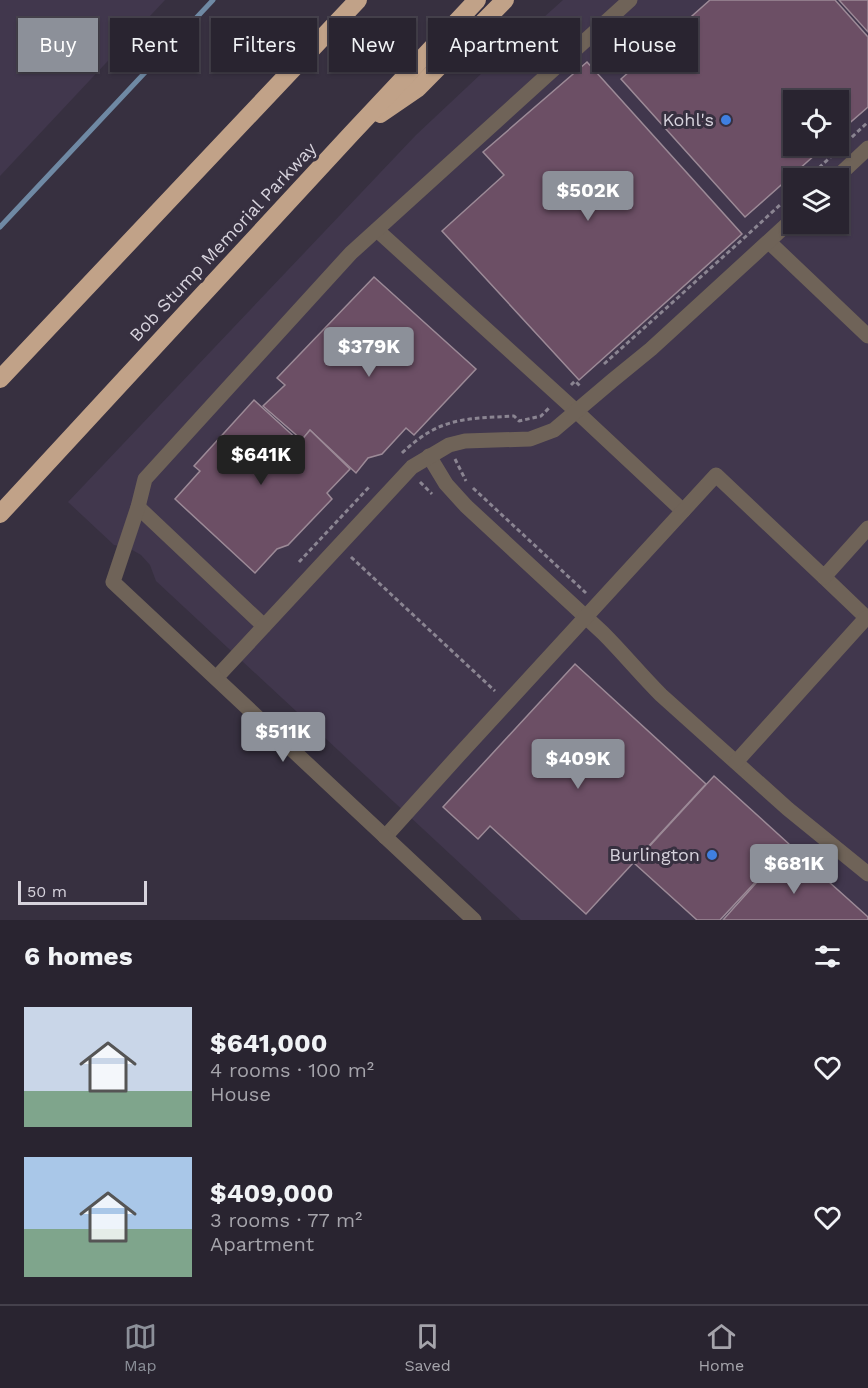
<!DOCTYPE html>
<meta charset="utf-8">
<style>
body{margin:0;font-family:"Work Sans",sans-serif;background:#35303c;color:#f1f3f6;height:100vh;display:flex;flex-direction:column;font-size:22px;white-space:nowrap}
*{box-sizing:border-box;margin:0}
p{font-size:20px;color:#a5a4ab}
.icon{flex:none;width:33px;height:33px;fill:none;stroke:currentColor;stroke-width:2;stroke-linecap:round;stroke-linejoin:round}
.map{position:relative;height:920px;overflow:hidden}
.sheet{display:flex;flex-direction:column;background:#292430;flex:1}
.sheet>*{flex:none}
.guide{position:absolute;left:18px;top:18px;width:832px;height:54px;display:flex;gap:12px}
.fabs{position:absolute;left:783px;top:90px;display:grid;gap:12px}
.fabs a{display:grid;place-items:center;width:66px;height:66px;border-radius:0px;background:#292430;box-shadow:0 2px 4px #0004,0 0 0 2px #45414c;font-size:30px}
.scale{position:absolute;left:18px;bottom:15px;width:129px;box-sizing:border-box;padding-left:6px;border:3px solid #d7d3dd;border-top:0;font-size:16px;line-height:21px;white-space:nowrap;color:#d7d3dd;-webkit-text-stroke:4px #373040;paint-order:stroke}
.price{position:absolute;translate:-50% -51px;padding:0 14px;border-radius:6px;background:#8c9099;color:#fff;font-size:20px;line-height:39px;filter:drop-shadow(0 2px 3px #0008)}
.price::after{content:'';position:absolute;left:50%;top:36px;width:18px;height:14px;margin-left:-9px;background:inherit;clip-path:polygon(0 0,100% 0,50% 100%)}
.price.on{background:#222;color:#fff}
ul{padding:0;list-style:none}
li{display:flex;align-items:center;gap:18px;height:150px;padding:0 24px}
li span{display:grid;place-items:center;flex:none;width:168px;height:120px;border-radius:0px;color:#555}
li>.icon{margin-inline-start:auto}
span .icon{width:72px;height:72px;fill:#fffc;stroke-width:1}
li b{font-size:26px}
h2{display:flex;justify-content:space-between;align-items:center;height:72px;padding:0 24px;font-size:26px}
.chip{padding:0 21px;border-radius:0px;background:#292430;box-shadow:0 2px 4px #0004,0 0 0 2px #45414c;font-size:21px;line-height:54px}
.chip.on{background:#8c9099;color:#fff}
.dock{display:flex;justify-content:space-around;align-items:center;height:84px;border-top:2px solid #45414c;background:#292430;font-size:16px;color:#a5a4ab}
.dock a{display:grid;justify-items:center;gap:3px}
.dock .on{color:#8c9099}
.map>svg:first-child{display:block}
.built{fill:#41374d;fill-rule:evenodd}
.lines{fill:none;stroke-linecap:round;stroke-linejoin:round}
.stream{stroke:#6f89a4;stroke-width:5}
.building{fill:#6c4f65;stroke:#9c8a97;stroke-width:1.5}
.path{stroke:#8b8592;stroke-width:3;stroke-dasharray:4.5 3;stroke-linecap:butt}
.minor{stroke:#6f6358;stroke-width:15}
.highway{stroke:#c1a288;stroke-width:18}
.shop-dot{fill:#3f7fe0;stroke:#373040;stroke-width:2}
.labels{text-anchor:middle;stroke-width:6;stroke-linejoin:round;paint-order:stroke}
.poi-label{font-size:18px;fill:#d7d3dd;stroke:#373040;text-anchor:end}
.street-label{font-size:18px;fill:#d7d3dd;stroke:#373040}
</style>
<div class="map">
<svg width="868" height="920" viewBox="0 0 868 920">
<rect width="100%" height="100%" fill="#373040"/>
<g class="built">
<polygon points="0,0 165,0 0,176"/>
<path d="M563,0H868V920H521L156,581L150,565L141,555L129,548L114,545L68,502L416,135L482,73ZM794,100H838V146H794ZM794,178H838V224H794Z"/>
</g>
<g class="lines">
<polyline class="stream" points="0,227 213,0"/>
</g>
<g class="building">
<polygon points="710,0 835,0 868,37 868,107 838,133 838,100 794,100 794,146 825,146 745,217 621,79"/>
<polygon points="839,0 868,0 868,32"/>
<polygon points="587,62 742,234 579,380 442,231 504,175 483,152"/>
<polygon points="374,277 476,369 414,435 406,428 382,454 368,458 356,473 310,430 302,440 263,406 285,385 277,378"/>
<polygon points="254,400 300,442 310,430 350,469 327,493 332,499 288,545 277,549 255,573 175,499 200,471 194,466"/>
<polygon points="575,664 706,784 586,914 490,826 478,839 443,807"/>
<polygon points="714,776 789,844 789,846 720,920 697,920 634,863"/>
<polygon points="789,846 868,917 868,920 723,920"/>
</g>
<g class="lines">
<g class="path">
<polyline points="808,178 868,122"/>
<polyline points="604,364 744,238 794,192"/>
<polyline points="571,385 575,381 580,386 581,385"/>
<path d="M402,453C440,417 464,419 514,416L519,421L541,416L550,407"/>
<polyline points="455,459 466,481"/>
<polyline points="420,482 432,494"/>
<polyline points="473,488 586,593"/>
<polyline points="351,557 495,691"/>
<polyline points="299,562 370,486"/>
</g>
<g class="minor">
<polyline points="836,178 868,148"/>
<polyline points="377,230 576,411 683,511"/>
<polyline points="769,242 868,336"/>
<path d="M429,456L446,484L466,506L603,633C623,653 641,675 661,695L788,809L868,874"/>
<polyline points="138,507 264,626"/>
<polyline points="824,577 868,619"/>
<polyline points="216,678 412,467 449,445 465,441 530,439 554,430 613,380 651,349 794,218"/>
<polyline points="736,762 866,618"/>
<polyline points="385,837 458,756 716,475 824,577 868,528"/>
<polyline points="474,920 113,582 138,507 145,479 351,253 630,0"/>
</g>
<g class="highway">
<polyline points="380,114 418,88 505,0"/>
<polyline points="0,379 358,0"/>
<polyline points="0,514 352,133 477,0"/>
</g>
</g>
<g class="shop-dot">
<circle cx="726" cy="120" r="6"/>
<circle cx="712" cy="855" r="6"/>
</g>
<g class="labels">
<g class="poi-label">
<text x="714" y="126">Kohl's</text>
<text x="700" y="861">Burlington</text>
</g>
<g class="street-label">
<text transform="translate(223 242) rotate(-47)" y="6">Bob Stump Memorial Parkway</text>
</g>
</g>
</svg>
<div class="fabs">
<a><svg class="icon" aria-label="locate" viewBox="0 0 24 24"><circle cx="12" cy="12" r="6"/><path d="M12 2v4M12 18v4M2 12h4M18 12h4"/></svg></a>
<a><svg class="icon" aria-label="layers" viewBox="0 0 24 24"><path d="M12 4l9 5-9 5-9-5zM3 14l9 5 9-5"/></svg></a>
</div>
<div class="scale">50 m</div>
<b class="price" style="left:588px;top:222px">$502K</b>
<b class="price" style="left:369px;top:378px">$379K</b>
<b class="price on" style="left:261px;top:486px">$641K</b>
<b class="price" style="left:283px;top:763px">$511K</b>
<b class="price" style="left:578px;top:790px">$409K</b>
<b class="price" style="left:794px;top:895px">$681K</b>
<div class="guide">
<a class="chip on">Buy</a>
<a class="chip">Rent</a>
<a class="chip">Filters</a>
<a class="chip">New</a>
<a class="chip">Apartment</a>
<a class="chip">House</a>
</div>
</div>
<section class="sheet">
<h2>6 homes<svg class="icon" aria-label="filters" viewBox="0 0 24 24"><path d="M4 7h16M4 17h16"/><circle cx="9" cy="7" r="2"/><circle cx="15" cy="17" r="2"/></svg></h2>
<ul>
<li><span style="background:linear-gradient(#c9d6e8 70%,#7fa58c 0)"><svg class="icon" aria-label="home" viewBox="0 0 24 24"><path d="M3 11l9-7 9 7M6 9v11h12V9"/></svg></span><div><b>$641,000</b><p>4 rooms · 100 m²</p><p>House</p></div><svg class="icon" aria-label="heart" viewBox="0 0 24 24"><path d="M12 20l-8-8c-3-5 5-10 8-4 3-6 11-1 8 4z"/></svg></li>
<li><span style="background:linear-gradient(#a9c7e8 60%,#7fa58c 0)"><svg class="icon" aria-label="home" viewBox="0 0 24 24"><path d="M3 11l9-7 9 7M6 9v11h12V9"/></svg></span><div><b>$409,000</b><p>3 rooms · 77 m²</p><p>Apartment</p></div><svg class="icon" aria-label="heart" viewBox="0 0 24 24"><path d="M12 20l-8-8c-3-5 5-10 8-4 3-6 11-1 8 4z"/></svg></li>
</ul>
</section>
<nav class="dock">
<a class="on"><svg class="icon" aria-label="map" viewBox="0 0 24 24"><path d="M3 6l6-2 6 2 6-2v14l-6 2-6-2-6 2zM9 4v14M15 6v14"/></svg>Map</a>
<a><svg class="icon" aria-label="saved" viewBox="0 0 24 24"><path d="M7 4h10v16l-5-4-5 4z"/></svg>Saved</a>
<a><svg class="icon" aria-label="home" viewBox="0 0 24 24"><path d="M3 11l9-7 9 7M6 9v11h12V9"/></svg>Home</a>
</nav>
